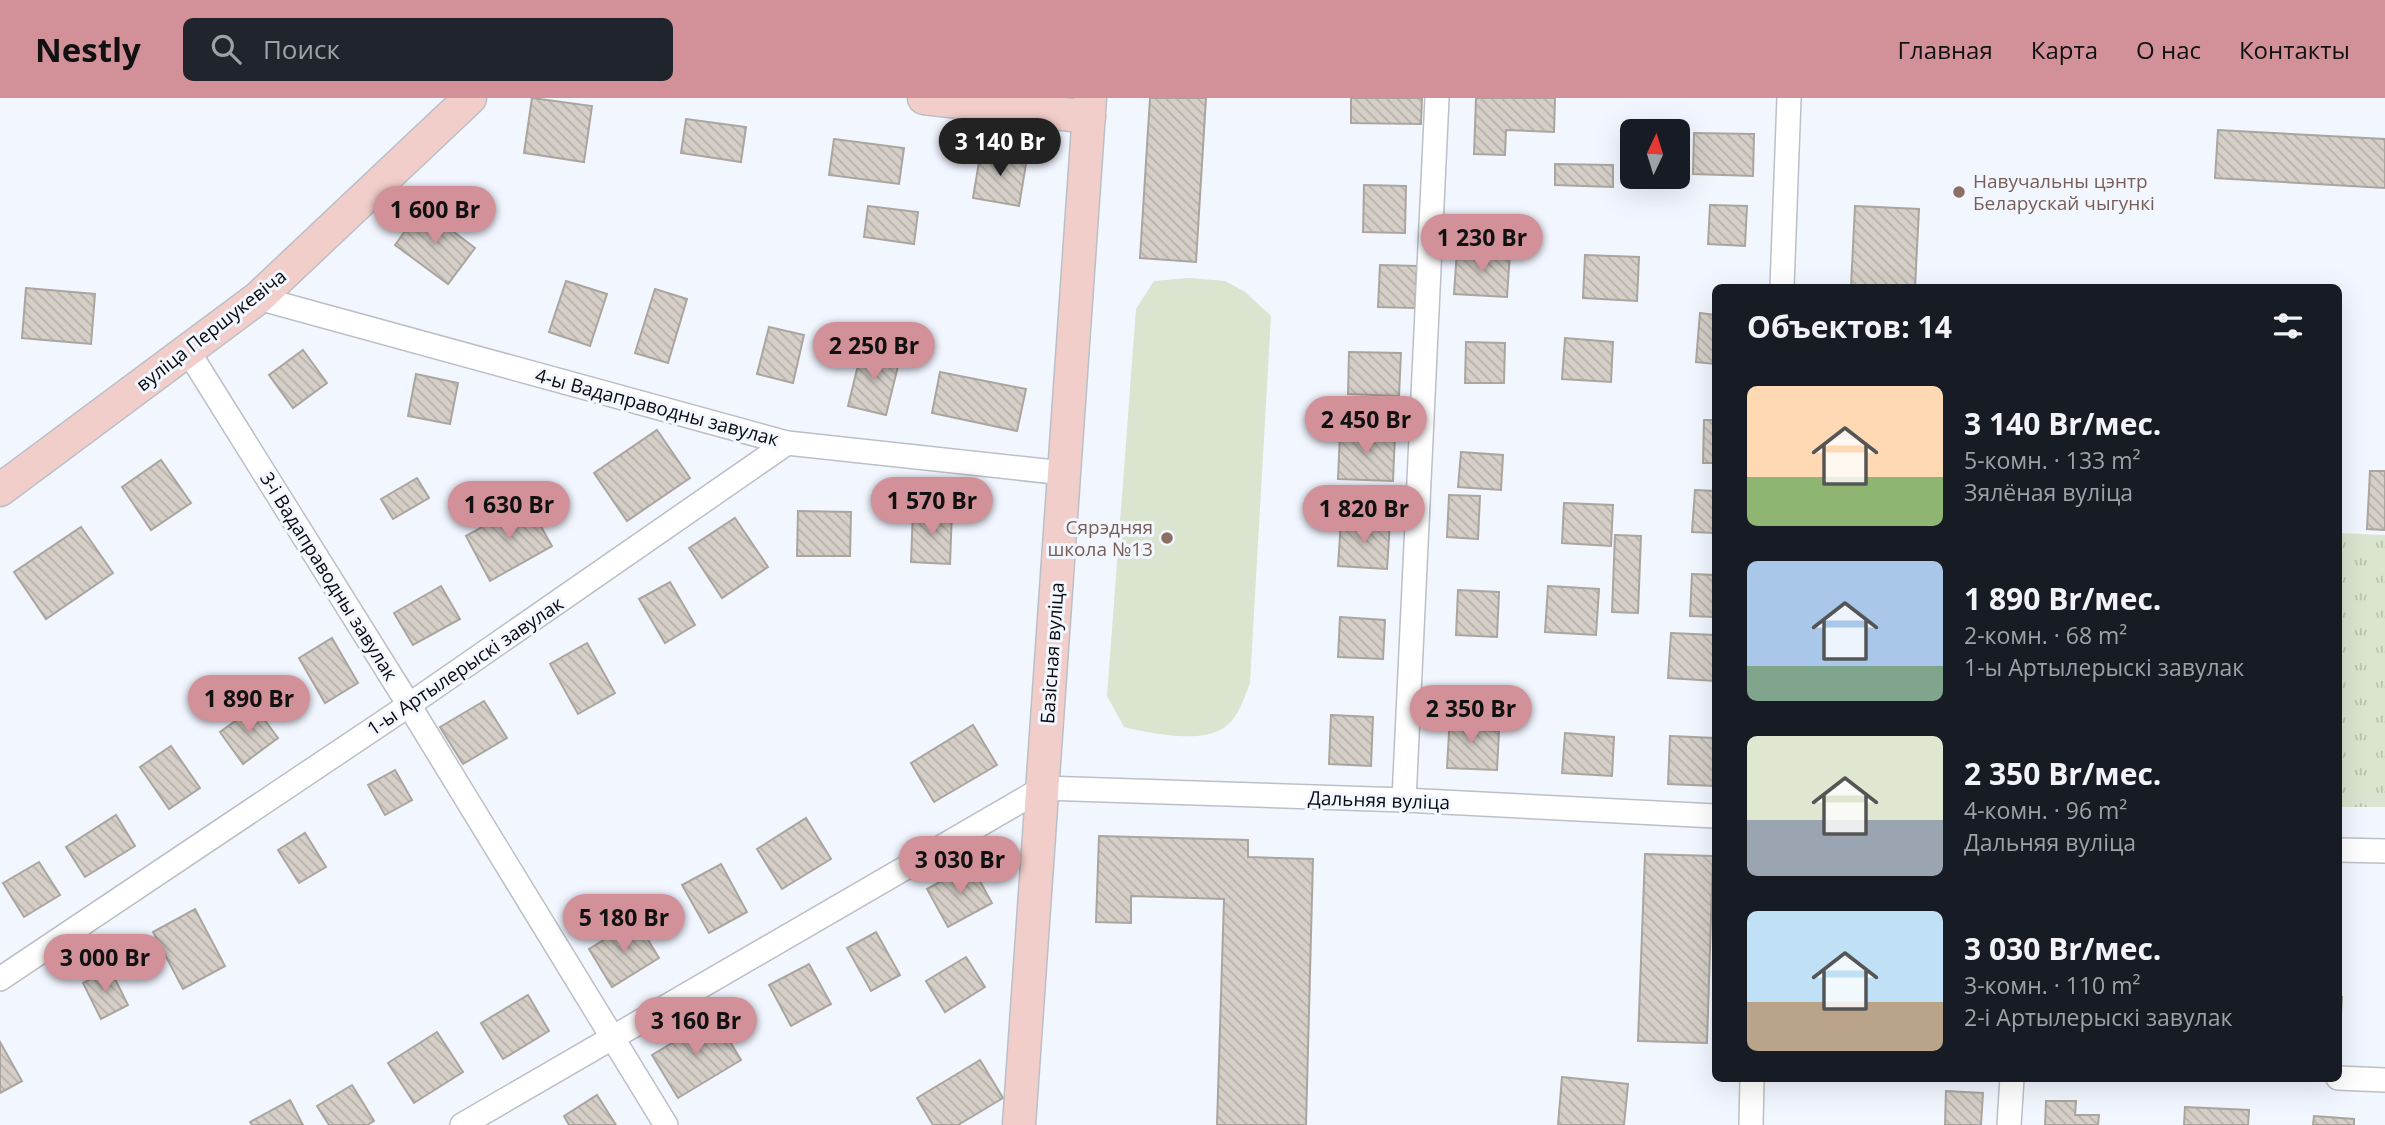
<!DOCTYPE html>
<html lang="ru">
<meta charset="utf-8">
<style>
body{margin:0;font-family:"Open Sans",sans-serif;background:#20242c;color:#f1f3f6;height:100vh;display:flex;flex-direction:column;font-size:26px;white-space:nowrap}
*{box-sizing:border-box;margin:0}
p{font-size:23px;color:#9ea1a6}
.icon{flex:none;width:38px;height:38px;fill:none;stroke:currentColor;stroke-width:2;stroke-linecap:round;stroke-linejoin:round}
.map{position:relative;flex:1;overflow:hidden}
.sheet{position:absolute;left:1712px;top:186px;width:630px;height:798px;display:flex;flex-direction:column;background:#171b24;border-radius:10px;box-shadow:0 7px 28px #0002}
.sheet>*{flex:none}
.needle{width:46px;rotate:4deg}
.controls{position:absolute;left:1620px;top:21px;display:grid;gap:14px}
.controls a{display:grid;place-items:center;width:70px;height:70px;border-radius:10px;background:#171b24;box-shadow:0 7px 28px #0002;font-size:35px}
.price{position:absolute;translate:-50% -60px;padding:0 16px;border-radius:24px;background:#d29099;color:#111;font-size:23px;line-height:46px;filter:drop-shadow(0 2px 4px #0008)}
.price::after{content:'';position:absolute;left:50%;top:42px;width:21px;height:16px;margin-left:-10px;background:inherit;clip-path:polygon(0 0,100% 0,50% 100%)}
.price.on{background:#222;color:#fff}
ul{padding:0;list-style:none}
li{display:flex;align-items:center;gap:21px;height:175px;padding:0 35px}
li span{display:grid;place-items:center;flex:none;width:196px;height:140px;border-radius:10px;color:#555}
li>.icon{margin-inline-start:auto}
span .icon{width:84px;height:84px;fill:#fffc;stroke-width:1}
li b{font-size:30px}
h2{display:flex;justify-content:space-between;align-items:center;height:84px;padding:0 35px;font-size:30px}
header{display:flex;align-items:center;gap:42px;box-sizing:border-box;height:98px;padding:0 35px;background:#d29099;color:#111}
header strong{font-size:33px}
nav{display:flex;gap:38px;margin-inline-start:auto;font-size:24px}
.search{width:490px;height:63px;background:#20242c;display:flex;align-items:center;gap:18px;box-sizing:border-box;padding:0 24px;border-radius:10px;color:#9ea1a6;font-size:26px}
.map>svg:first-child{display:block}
.grass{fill:url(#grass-tufts)}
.pitch{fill:#dae4ce}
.building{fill:url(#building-back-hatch);stroke:#aba59f;stroke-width:2}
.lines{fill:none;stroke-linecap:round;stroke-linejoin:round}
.street-casing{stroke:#bbbfc7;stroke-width:26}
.secondary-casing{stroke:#bbbfc7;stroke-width:35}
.street{stroke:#fff;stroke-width:23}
.secondary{stroke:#f2ceca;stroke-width:32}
.education-dot{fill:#8d6e63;stroke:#f2f6ff;stroke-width:2.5}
.labels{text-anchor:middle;stroke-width:6;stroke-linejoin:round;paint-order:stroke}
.education-label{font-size:19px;fill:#785e54;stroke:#f2f6ff;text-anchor:start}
.street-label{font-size:19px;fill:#0a0b0e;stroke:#f2f6ff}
</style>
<header>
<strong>Nestly</strong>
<div class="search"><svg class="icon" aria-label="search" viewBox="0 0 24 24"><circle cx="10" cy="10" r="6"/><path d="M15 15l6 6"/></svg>Поиск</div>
<nav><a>Главная</a><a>Карта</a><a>О нас</a><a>Контакты</a></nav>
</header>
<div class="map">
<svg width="2385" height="1027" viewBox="0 0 2385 1027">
<defs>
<pattern id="grass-tufts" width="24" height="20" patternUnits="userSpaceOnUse" patternTransform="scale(1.75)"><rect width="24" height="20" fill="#dae4ce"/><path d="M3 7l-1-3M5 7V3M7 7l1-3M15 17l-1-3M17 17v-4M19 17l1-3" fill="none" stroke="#bac2b0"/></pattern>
<pattern id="building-back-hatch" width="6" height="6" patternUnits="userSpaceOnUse" patternTransform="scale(1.75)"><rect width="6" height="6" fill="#d5cfc8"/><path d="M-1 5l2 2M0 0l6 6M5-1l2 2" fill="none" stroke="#b6b0ab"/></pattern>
</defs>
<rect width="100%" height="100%" fill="#f2f6ff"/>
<polygon class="grass" points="2338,435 2385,437 2385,709 2338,709"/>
<path class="pitch" d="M1189,180L1225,183L1245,194L1271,218L1250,585C1244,600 1239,618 1226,628C1205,647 1149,635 1124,629L1107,598L1136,211L1154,183Z"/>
<g class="building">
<polygon points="532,0 592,8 584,64 524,55"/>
<polygon points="1150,0 1206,0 1196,164 1140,160"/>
<polygon points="1351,0 1422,0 1421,26 1351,25"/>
<polygon points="1476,0 1555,0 1554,34 1506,32 1505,57 1474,56"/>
<polygon points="686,21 746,29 741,64 681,55"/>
<polygon points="2218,32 2385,41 2385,90 2215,80"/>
<polygon points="1694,35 1754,36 1753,78 1693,76"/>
<polygon points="834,41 904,50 899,86 829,77"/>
<polygon points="981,52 1027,60 1019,108 973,100"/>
<polygon points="1555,66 1613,67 1613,89 1555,87"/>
<polygon points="1364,87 1406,88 1405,135 1363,134"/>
<polygon points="1710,107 1747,108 1745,148 1708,146"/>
<polygon points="868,108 918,114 914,146 864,139"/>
<polygon points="1855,108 1919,111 1915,189 1851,189"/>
<polygon points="422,110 475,150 448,186 395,147"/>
<polygon points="1457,152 1510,155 1507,199 1454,196"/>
<polygon points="1585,157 1639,159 1637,203 1583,200"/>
<polygon points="1380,167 1417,168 1415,210 1378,209"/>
<polygon points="566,183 607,196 590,248 549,234"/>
<polygon points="26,190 95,196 91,246 22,240"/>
<polygon points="655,191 687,201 668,265 635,255"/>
<polygon points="1700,215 1715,217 1715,266 1696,264"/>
<polygon points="769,229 804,237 793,285 757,276"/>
<polygon points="1565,240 1613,244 1611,284 1562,281"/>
<polygon points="1466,244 1505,245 1504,285 1465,285"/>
<polygon points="862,251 900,260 886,317 848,308"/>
<polygon points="303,252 327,285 293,310 269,277"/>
<polygon points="1349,254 1401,255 1399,298 1348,296"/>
<polygon points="940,274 1026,291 1017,333 932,315"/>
<polygon points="416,276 458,285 450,326 408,318"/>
<polygon points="1704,322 1715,322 1715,365 1703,365"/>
<polygon points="657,332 690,380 627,423 594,375"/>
<polygon points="1340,334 1395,336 1393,383 1338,381"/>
<polygon points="1461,354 1503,357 1501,392 1458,389"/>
<polygon points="161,362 191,405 151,432 122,389"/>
<polygon points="2370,373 2385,373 2385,432 2367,431"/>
<polygon points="417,380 429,400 393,421 381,401"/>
<polygon points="1695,392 1715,393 1715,435 1692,434"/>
<polygon points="1449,397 1480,398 1478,441 1447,439"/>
<polygon points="527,404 552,448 490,483 466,438"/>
<polygon points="1564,405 1613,407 1611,448 1562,445"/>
<polygon points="913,412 952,413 950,466 911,464"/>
<polygon points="798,413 851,414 850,458 797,458"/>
<polygon points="735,420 768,469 722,500 689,450"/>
<polygon points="1341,423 1390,425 1387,471 1338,468"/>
<polygon points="81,429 113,475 46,521 14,474"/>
<polygon points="1615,437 1641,438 1638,515 1612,514"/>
<polygon points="1692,476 1715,477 1715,519 1690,518"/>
<polygon points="670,484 695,527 665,545 639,501"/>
<polygon points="441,488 460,521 413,547 394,515"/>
<polygon points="1548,488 1599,491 1596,537 1545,534"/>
<polygon points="1458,492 1499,494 1497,539 1456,537"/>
<polygon points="1340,519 1385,522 1383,561 1338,559"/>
<polygon points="1671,535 1715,537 1715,583 1668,580"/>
<polygon points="332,540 358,585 325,605 299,560"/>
<polygon points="587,545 615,595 578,616 550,566"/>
<polygon points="484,603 507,640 463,666 440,629"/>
<polygon points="255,609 278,640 243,666 220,634"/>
<polygon points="1331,617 1373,619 1371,668 1329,666"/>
<polygon points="1450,617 1478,619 1477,632 1499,633 1497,672 1447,670"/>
<polygon points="973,627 997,667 934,704 911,665"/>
<polygon points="1565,635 1614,639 1612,678 1562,675"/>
<polygon points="1670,638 1715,640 1715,688 1668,686"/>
<polygon points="171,648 200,690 169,711 140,669"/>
<polygon points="395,672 412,702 385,717 368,687"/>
<polygon points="116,717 135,748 85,779 66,749"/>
<polygon points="806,720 831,761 782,791 757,751"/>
<polygon points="305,735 326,769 299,785 278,752"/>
<polygon points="1099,738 1248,742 1248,759 1313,761 1306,1027 1217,1027 1224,801 1131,798 1131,825 1096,824"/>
<polygon points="1645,756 1713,758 1707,945 1638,943"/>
<polygon points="39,764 60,797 24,819 3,785"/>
<polygon points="721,766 747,814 709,835 682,787"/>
<polygon points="971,767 992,805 948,829 927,791"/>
<polygon points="195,811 225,868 183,891 153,834"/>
<polygon points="636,822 659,860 612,889 589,851"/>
<polygon points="876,834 900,877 871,893 847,850"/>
<polygon points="966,859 985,889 945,914 926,883"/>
<polygon points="809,866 831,906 791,928 769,887"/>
<polygon points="110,871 128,907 101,921 83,885"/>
<polygon points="528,897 549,933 503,961 481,925"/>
<polygon points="2338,899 2342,899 2339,949 2338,949"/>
<polygon points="715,919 741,962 678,1000 652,957"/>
<polygon points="437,934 463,974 414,1005 388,965"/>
<polygon points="0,944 22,983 0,995"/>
<polygon points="980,962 1003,1000 958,1027 933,1027 917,1000"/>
<polygon points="1562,979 1628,986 1624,1027 1558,1027"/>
<polygon points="352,987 374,1023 367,1027 329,1027 317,1008"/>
<polygon points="1946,993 1983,995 1981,1027 1945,1027"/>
<polygon points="597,997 616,1027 569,1027 564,1018"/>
<polygon points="290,1002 303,1027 252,1027 250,1024"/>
<polygon points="2046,1003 2076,1003 2075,1017 2099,1017 2098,1027 2045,1027"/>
<polygon points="2185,1009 2249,1012 2248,1027 2184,1027"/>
<polygon points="2314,1018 2354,1021 2354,1027 2313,1027"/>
</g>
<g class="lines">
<defs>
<g id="street">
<polyline points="1782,189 1789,0"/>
<polyline points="258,200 787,345 1064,375"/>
<polyline points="188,253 409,607 666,1027"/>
<polyline points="1404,702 1437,0"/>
<polyline points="2338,752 2385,753"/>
<polyline points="0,881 409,607 787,345"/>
<polyline points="2338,980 2385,982"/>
<polyline points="462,1027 1043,690 1404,702 1715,718"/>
<polyline points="1751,1027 1752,980"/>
<polyline points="2009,1027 2012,980"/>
</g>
<g id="secondary">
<polyline points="924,0 1089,19"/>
<polyline points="0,392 258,200 470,0"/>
<polyline points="1019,1027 1090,0"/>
</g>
</defs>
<use href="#street" class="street-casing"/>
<use href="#secondary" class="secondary-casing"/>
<use href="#street" class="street"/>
<use href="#secondary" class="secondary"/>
</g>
<g class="education-dot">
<circle cx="1959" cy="94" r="7"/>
<circle cx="1167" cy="440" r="7"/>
</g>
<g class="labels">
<g class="education-label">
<text x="1973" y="90">Навучальны цэнтр<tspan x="1973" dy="22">Беларускай чыгункі</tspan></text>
<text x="1153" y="436" text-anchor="end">Сярэдняя<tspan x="1153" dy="22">школа №13</tspan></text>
</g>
<g class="street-label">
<text transform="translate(211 232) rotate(-38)" y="7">вуліца Першукевіча</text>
<text transform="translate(657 309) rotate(15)" y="7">4-ы Вадаправодны завулак</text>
<text transform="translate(329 478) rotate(58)" y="7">3-і Вадаправодны завулак</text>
<text transform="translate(1052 555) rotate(-86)" y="7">Базісная вуліца</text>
<text transform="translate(465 568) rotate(-34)" y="7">1-ы Артылерыскі завулак</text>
<text transform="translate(1379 702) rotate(2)" y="7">Дальняя вуліца</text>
</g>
</g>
</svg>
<div class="controls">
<a><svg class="needle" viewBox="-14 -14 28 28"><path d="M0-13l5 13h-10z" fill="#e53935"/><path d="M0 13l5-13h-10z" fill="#9ea1a6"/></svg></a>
</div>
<b class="price on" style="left:1000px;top:80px">3 140 Br</b>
<b class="price" style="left:435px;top:148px">1 600 Br</b>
<b class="price" style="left:1482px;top:176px">1 230 Br</b>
<b class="price" style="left:874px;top:284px">2 250 Br</b>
<b class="price" style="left:1366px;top:358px">2 450 Br</b>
<b class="price" style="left:932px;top:439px">1 570 Br</b>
<b class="price" style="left:509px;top:443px">1 630 Br</b>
<b class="price" style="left:1364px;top:447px">1 820 Br</b>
<b class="price" style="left:249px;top:637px">1 890 Br</b>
<b class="price" style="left:1471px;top:647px">2 350 Br</b>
<b class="price" style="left:960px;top:798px">3 030 Br</b>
<b class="price" style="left:624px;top:856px">5 180 Br</b>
<b class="price" style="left:105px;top:896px">3 000 Br</b>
<b class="price" style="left:696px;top:959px">3 160 Br</b>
<section class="sheet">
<h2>Объектов: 14<svg class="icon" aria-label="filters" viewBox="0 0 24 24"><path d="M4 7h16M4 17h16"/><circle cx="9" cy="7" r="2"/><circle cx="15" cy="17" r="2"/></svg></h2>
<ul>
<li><span style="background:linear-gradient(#ffd9b3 65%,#8fb573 0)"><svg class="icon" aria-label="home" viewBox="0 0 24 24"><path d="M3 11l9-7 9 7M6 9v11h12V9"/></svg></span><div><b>3 140 Br/мес.</b><p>5-комн. · 133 m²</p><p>Зялёная вуліца</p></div></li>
<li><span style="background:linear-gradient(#a9c7e8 75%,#7fa58c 0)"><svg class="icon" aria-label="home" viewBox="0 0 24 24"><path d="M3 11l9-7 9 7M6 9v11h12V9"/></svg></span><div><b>1 890 Br/мес.</b><p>2-комн. · 68 m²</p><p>1-ы Артылерыскі завулак</p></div></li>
<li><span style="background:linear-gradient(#dfe7d0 60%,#9aa5b1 0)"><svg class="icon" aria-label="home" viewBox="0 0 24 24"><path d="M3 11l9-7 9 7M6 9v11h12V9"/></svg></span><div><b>2 350 Br/мес.</b><p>4-комн. · 96 m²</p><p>Дальняя вуліца</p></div></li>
<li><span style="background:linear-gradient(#bfe0f5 65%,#b9a48a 0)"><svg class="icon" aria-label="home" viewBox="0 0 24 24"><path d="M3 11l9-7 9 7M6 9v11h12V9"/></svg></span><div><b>3 030 Br/мес.</b><p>3-комн. · 110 m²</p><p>2-і Артылерыскі завулак</p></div></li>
</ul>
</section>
</div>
